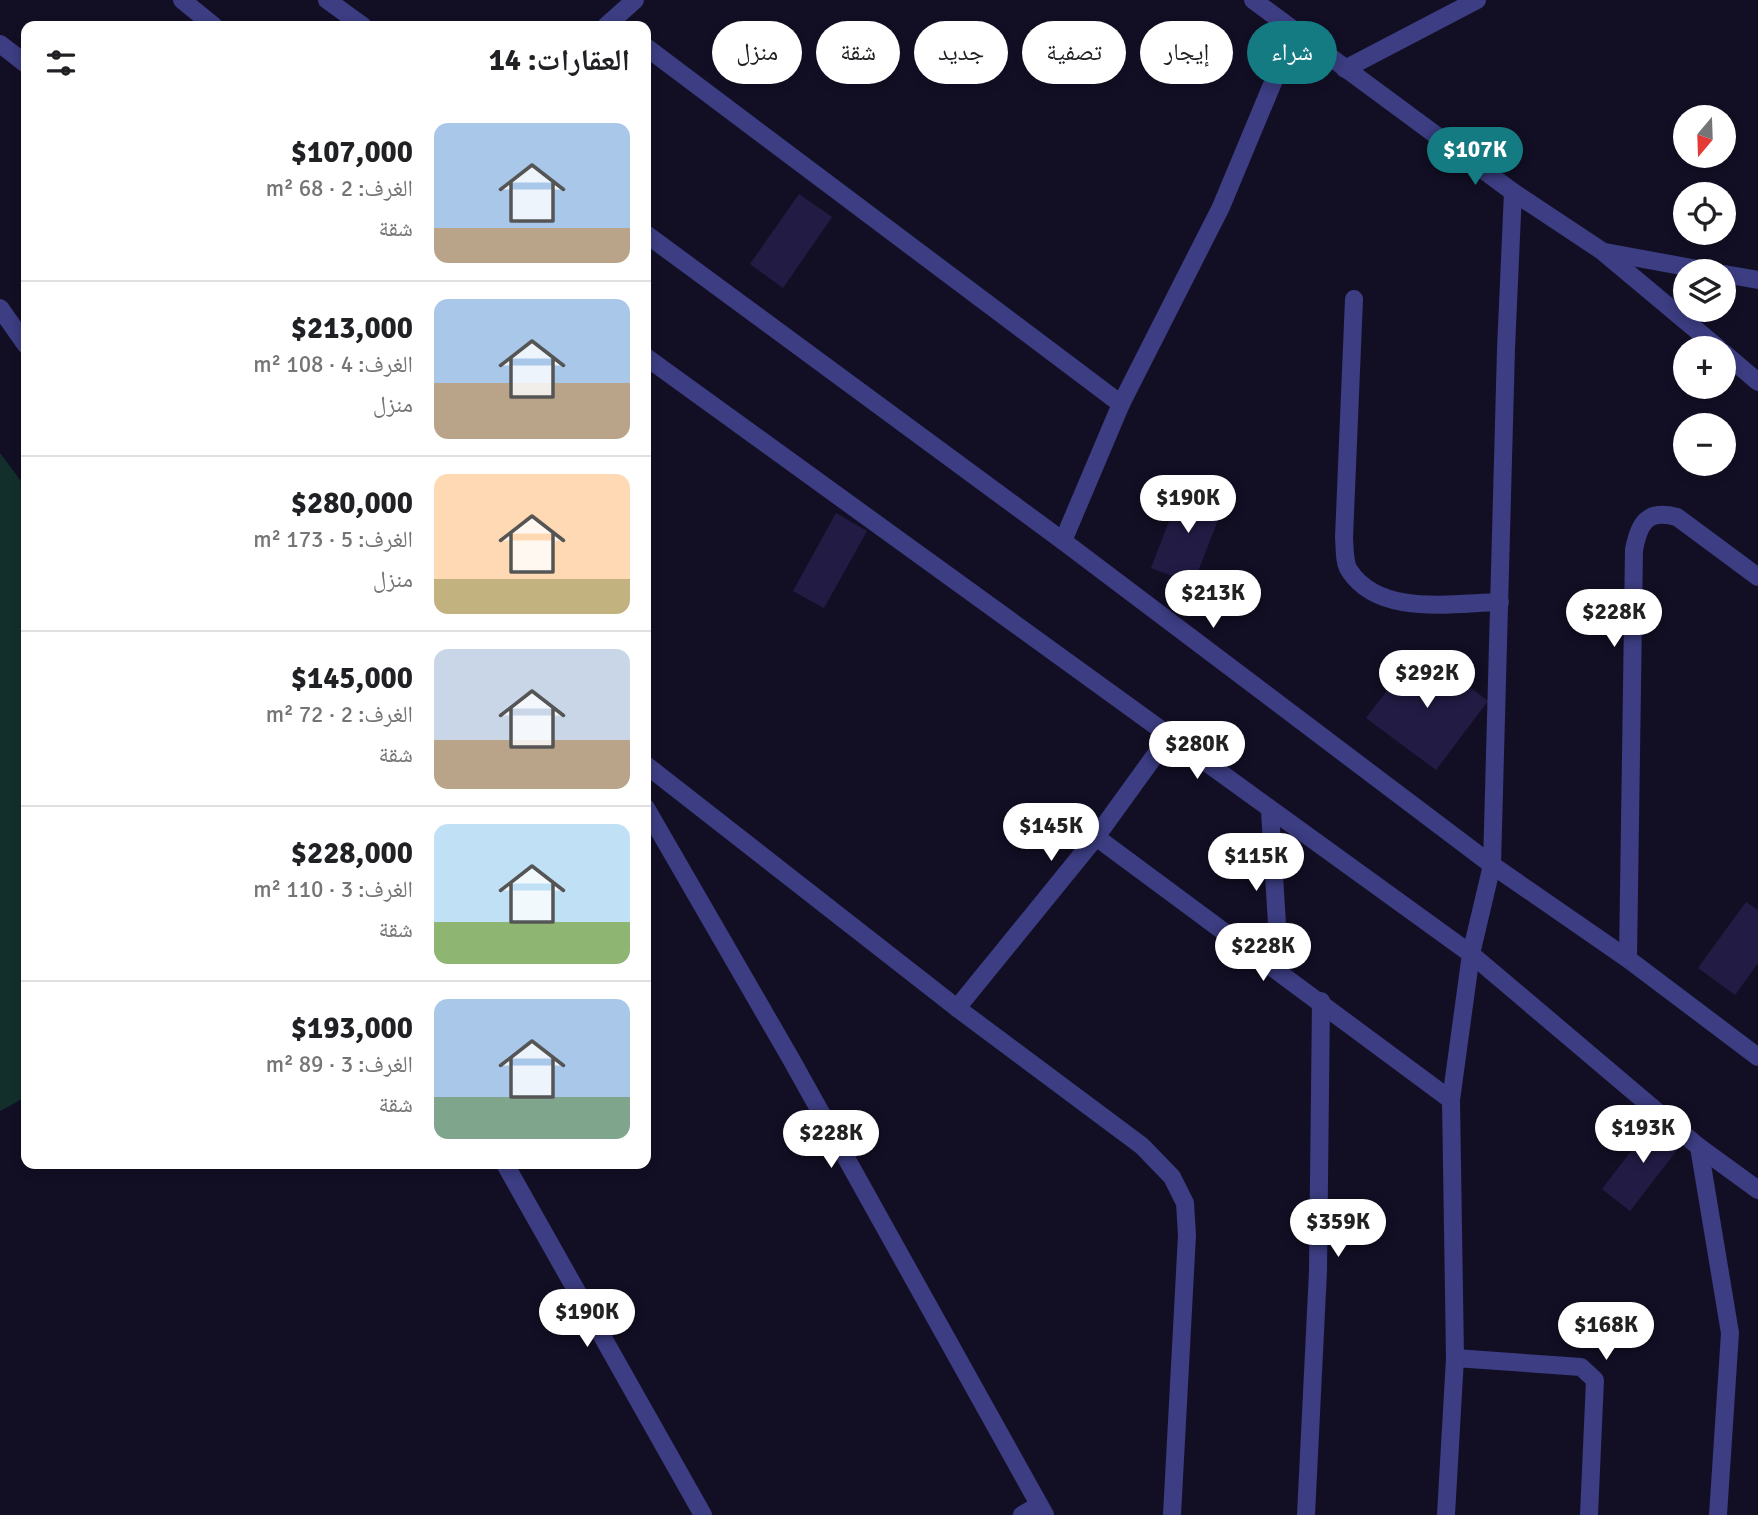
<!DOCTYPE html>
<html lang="ar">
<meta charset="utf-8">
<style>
body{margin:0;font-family:Signika,"Noto Naskh Arabic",sans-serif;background:#f6f6f6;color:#202124;direction:rtl;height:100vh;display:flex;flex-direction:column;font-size:26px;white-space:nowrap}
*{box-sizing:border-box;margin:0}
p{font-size:23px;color:#757577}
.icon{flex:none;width:38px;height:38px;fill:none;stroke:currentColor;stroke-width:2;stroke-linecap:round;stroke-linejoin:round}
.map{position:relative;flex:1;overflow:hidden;direction:ltr}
.side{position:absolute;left:21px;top:21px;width:630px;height:1148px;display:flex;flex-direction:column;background:#fff;border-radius:14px;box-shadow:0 4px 10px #0003;direction:rtl}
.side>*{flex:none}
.banner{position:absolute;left:672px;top:21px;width:665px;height:63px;direction:rtl;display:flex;gap:14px}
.needle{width:46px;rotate:199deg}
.controls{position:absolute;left:1673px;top:105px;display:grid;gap:14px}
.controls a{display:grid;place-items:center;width:63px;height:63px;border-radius:50%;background:#fff;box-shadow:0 4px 10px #0003;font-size:35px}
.price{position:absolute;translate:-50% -60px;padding:0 16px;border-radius:24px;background:#fff;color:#222;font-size:23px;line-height:46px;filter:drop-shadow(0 2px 4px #0008)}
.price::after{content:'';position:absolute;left:50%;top:42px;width:21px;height:16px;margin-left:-10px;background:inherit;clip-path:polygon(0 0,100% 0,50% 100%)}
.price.current{background:#157b82;color:#fff}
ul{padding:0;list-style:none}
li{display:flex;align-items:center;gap:21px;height:175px;padding:0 21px}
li+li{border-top:2px solid #e0e0e0}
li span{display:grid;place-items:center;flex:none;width:196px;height:140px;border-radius:14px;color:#555}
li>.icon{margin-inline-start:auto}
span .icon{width:84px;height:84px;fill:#fffc;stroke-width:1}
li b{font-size:30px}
h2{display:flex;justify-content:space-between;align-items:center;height:84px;padding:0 21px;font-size:30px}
.chip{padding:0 24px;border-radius:32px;background:#fff;box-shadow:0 4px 10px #0003;font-size:24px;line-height:63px}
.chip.current{background:#157b82;color:#fff}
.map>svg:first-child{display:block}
.green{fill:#132f2c}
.building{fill:#221c45}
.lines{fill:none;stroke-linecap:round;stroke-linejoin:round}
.street{stroke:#3c3d82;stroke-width:18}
</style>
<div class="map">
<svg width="1758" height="1515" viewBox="0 0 1758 1515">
<rect width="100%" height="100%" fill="#120f25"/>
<polygon class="green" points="0,453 26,488 26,1097 0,1111"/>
<g class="building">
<polygon points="799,194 832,217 783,288 750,264"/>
<polygon points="1183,485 1225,502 1193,584 1151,568"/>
<polygon points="836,513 867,531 824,608 793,591"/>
<polygon points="1419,649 1488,701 1436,770 1366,718"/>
<polygon points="1746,902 1758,910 1758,963 1735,995 1698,968"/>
<polygon points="1656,1119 1684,1141 1630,1211 1602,1189"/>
</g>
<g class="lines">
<g class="street">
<polyline points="182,0 214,26"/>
<polyline points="327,0 363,26"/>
<polyline points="1253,0 1513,192 1602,251 1718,348"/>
<polyline points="606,26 635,0"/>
<polyline points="0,44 26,64"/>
<polyline points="646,47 1121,404 1221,207 1294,32"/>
<polyline points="1345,69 1477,0"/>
<polyline points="646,234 1063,541 1492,865 1628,959 1758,1057"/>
<polyline points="1605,252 1708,271"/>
<polyline points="1724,274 1758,280"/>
<path d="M1354,299L1344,538C1345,548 1344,562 1349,570C1379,617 1452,603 1500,602"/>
<polyline points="0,308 26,345"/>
<polyline points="1724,353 1758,382"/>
<polyline points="646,357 1471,954 1699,1147 1758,1190"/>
<polyline points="1063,541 1121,404"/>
<polyline points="646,765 957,1008 1142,1146 1172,1177 1185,1203 1187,1235 1172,1515"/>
<polyline points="646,808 791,1059 1045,1515"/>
<polyline points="1270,811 1280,972"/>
<polyline points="1096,837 1451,1100"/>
<path d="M1628,959L1634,550C1639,523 1647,509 1677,517L1758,577"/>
<polyline points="957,1008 1096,837 1169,736"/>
<polyline points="1699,1147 1730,1333 1718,1515"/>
<polyline points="505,1164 703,1515"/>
<polyline points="1455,1358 1581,1367 1595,1380 1589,1515"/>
<polyline points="1022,1515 1039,1505"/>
<polyline points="1306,1515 1318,1271 1321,1001"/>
<polyline points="1446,1515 1455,1358 1451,1100 1471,954 1492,865 1506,349 1513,192"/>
</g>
</g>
</svg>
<div class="controls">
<a><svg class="needle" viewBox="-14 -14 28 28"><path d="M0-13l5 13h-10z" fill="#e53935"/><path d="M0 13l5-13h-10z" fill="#757577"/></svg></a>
<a><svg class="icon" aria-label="locate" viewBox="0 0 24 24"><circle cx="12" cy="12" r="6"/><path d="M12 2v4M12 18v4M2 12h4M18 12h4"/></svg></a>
<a><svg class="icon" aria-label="layers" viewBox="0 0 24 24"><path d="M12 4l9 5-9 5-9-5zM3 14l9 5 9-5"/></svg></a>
<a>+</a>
<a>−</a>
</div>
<b class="price current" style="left:1475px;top:187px">$107K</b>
<b class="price" style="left:1188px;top:535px">$190K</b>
<b class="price" style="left:1213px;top:630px">$213K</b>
<b class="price" style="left:1614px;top:649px">$228K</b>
<b class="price" style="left:1427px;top:710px">$292K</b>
<b class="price" style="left:1197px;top:781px">$280K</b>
<b class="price" style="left:1051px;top:863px">$145K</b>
<b class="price" style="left:1256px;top:893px">$115K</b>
<b class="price" style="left:1263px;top:983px">$228K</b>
<b class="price" style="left:1643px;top:1165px">$193K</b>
<b class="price" style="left:831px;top:1170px">$228K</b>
<b class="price" style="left:1338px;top:1259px">$359K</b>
<b class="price" style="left:587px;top:1349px">$190K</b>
<b class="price" style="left:1606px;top:1362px">$168K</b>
<div class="banner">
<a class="chip current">شراء</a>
<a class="chip">إيجار</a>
<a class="chip">تصفية</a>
<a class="chip">جديد</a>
<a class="chip">شقة</a>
<a class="chip">منزل</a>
</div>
<section class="side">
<h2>العقارات: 14<svg class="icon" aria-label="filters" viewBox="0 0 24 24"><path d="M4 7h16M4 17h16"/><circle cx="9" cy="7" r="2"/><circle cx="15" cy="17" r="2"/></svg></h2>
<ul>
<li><span style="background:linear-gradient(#a9c7e8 75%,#b9a48a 0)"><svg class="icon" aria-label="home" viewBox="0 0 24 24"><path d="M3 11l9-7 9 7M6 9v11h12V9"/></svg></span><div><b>$107,000</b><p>الغرف: 2 · 68 m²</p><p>شقة</p></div></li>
<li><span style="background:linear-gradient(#a9c7e8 60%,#b9a48a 0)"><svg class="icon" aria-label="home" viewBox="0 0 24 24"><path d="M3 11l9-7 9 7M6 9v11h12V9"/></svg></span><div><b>$213,000</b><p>الغرف: 4 · 108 m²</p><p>منزل</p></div></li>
<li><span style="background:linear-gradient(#ffd9b3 75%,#c2b280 0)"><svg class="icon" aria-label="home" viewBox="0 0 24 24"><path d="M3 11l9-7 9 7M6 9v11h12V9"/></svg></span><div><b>$280,000</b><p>الغرف: 5 · 173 m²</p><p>منزل</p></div></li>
<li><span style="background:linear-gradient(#c9d6e8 65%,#b9a48a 0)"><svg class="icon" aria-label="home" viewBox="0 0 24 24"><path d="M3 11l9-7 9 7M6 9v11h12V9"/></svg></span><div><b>$145,000</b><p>الغرف: 2 · 72 m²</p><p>شقة</p></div></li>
<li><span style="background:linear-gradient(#bfe0f5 70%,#8fb573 0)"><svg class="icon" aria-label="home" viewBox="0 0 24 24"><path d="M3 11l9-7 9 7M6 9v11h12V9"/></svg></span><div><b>$228,000</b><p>الغرف: 3 · 110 m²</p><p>شقة</p></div></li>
<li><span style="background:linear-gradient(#a9c7e8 70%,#7fa58c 0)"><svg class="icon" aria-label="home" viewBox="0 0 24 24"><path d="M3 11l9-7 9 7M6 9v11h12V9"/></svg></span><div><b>$193,000</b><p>الغرف: 3 · 89 m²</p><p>شقة</p></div></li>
</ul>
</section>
</div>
